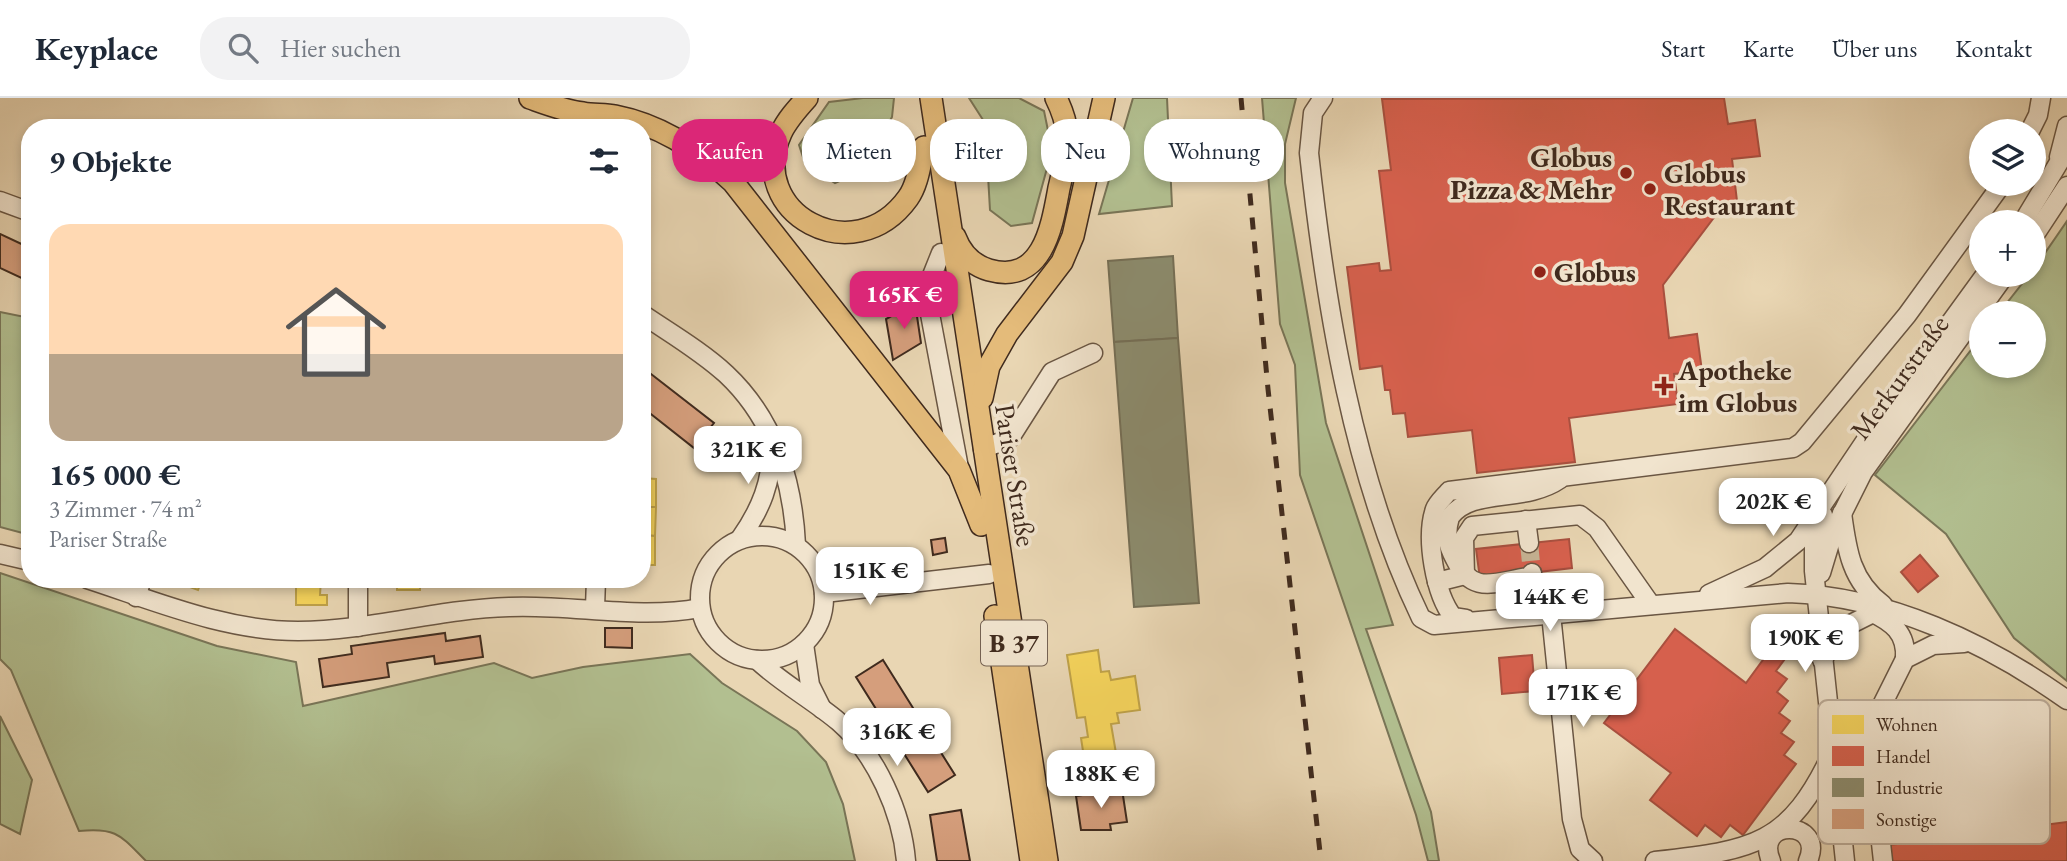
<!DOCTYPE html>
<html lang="de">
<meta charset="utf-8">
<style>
body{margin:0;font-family:"EB Garamond",serif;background:#f2f2f3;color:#1f2937;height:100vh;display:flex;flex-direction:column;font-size:26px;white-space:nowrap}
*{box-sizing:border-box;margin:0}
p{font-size:23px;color:#747a83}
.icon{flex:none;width:38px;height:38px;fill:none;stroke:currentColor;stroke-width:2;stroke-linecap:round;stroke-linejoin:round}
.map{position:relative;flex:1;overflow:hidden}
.sheet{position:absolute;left:21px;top:21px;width:630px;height:469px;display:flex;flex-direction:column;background:#fff;border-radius:28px;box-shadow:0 4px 10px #0003}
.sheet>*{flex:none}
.hud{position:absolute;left:672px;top:21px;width:665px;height:63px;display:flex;gap:14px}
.tools{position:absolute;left:1969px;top:21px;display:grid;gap:14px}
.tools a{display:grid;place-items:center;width:77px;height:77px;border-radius:50%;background:#fff;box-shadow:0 4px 10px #0003;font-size:35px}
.price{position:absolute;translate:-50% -60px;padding:0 16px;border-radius:14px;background:#fff;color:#222;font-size:23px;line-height:46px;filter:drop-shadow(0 2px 4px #0008)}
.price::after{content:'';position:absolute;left:50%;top:42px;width:21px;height:16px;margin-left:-10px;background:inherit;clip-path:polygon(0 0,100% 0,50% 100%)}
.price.current{background:#db2777;color:#fff}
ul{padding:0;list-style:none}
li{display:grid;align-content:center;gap:14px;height:371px;padding:0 28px}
li span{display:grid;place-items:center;height:217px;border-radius:21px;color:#555}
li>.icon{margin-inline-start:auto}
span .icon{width:126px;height:126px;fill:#fffc;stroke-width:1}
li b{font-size:30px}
h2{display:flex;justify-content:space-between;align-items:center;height:84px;padding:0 28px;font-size:30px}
.chip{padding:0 24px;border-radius:28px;background:#fff;box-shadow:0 4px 10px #0003;font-size:24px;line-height:63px}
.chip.current{background:#db2777;color:#fff}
header{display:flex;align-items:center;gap:42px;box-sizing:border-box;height:98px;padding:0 35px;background:#fff;border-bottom:2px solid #e0e1e3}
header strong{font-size:33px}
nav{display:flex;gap:38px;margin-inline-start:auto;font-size:24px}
.search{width:490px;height:63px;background:#f2f2f3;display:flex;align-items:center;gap:18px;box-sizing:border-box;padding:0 24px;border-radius:28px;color:#747a83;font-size:26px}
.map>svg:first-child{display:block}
.green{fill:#b2bf90;stroke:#797557;stroke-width:2}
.homes{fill:#f6d55c;stroke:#bfa249;stroke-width:2}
.shops{fill:#d6604d;stroke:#a9503f;stroke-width:2}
.industry{fill:#8c8c6e;stroke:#756f56;stroke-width:2}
.building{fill:#d59e7c;stroke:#402b1e;stroke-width:2}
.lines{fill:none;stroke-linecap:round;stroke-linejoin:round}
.minor-tunnel{stroke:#c7b495;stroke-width:18;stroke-dasharray:18 9;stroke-linecap:butt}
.minor-casing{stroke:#6a5643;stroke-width:21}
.major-casing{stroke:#402b1e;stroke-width:24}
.minor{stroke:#f1e4ce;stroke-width:18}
.major{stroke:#e4bb7a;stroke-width:21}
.rail{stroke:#402b1e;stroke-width:5;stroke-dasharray:12 12;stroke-linecap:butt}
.poi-dot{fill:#8f2418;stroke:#f1e4ce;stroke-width:2.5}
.labels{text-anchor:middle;stroke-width:7;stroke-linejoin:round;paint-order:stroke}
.shield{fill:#f1e4ce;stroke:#756253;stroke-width:2}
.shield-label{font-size:26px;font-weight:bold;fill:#402b1e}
.poi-label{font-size:28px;font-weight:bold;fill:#402b1e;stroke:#f1e4ce;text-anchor:start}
.street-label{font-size:28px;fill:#402b1e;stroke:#f1e4ce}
.key{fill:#f1e4ce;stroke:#bcac99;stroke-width:2}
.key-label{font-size:19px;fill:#402b1e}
</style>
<header>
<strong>Keyplace</strong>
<div class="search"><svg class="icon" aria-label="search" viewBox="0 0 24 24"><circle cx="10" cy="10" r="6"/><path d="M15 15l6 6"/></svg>Hier suchen</div>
<nav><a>Start</a><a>Karte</a><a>Über uns</a><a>Kontakt</a></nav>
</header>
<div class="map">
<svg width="2067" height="763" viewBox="0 0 2067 763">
<rect width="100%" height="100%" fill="#e9d6b3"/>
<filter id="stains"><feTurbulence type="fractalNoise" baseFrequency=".00286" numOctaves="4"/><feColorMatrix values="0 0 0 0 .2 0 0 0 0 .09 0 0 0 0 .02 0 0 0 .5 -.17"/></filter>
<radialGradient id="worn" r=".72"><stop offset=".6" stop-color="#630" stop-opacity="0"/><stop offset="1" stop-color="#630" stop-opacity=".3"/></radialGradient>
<g class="green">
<polygon points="863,0 894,0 892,19 864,72 835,85 805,65 799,47 829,4"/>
<polygon points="969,0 1019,0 1044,13 1052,52 1032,125 1011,128 990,112 985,25"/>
<polygon points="1133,0 1167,0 1172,108 1099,116"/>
<polygon points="1262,0 1296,0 1285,46 1285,85 1326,325 1393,527 1366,531 1431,714 1439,763 1428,763 1416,717 1300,377 1295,267 1280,226"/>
<polygon points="2067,123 2067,583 2014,540 1946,436 1875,377 1981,239 1981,268 2034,268 2034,215 1999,215 2029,177 2034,177 2034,171"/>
<polygon points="0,214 30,220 30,437 0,429"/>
<path d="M0,475L217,548L296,564L303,608L494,565L532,580L583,569L690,556L722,585L797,633L826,664L843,706L855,763H146C121,738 117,729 79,733L11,572L0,561Z"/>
<polygon points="0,618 32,682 20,736 0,726"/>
</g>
<g class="homes">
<polygon points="642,380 656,381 656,409 642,409"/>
<polygon points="642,409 656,409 655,438 642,437"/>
<polygon points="642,437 655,438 655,467 642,467"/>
<polygon points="177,481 202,481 198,492 176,484"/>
<polygon points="296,481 321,481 320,497 327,497 327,507 296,507"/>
<rect x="397" y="481" width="23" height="11"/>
<polygon points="1098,552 1101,574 1109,573 1111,582 1135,578 1140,612 1117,615 1119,625 1111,626 1117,661 1085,666 1081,640 1088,639 1085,619 1077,620 1067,557"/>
</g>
<g class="shops">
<polygon points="1724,0 1728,26 1755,22 1760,58 1732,61 1737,103 1725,105 1663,187 1669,240 1697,236 1702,273 1674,276 1678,306 1569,320 1575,364 1477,375 1472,332 1408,339 1405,315 1393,316 1390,292 1385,292 1382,268 1360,271 1347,169 1379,165 1380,173 1391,172 1379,73 1391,72 1382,1"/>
<polygon points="1569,441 1572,470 1480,481 1476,451"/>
<polygon points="1920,457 1938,478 1918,494 1901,474"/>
<polygon points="1675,531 1746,585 1779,540 1793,550 1776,573 1787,581 1777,594 1788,603 1779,615 1790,623 1781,635 1794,644 1784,657 1796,666 1743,737 1730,727 1721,739 1705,727 1697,738 1650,702 1671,675 1604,625"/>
<polygon points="1532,557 1535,593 1502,596 1499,560"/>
<polygon points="2067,724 2067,763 1892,763 1890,747"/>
</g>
<g class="industry">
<polygon points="1173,158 1178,240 1114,244 1108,163"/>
<polygon points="1178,240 1199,505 1134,509 1114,244"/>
</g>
<g class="building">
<polygon points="0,136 30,150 30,184 0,170"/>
<polygon points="915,205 921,245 893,262 886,221"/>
<polygon points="642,269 714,325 710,330 716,336 709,345 703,339 694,350 642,309"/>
<polygon points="945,440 947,454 933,457 931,442"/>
<polygon points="605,530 632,530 632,550 605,549"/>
<polygon points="445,535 446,543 480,538 483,559 435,566 434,558 387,565 389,579 323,589 319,561 352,556 351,548"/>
<polygon points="883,562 955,677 928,694 856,579"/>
<polygon points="1122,691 1127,724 1110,726 1111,732 1081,732 1076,698"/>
<polygon points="961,712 970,763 937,763 930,717"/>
</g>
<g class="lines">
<polyline class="minor-tunnel" points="1529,445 1532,475"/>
<defs>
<g id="minor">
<path d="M1323,0L1313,15L1309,55C1326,210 1353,379 1421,520L1434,527L1788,495C1888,498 1987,545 2067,602"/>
<polyline points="2030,33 2038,17 2041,0"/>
<polyline points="2059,59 2067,28"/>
<polyline points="0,103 30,114"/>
<polyline points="2023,124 2067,51"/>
<polyline points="2034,138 2067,88"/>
<polyline points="941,155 929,185 927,200 959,370"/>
<path d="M642,216C670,235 701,253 726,276C774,321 793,384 796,447"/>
<polyline points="983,351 1010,340 1052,274 1093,255"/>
<path d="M1842,415C1847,453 1851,483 1883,507"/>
<polyline points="1823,417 1814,447 1814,473 1845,763"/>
<polyline points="1526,422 1529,445"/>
<circle cx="762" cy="500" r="62"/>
<path d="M740,441C761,411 772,384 772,347"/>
<polyline points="0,456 30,463"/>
<path d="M1532,475L1529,479C1494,484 1473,498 1455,461C1447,446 1445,436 1450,419C1472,389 1524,406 1560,381"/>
<polyline points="1821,475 1834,432 1863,374 2005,177"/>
<path d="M87,481C155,503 225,533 298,533C369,533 438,511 509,509C572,506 638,522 700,510"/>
<polyline points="1437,484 1465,477 1464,440 1472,428 1580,417 1597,430 1651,507"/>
<polyline points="824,495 989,476"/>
<polyline points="1709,496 1765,470 1798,443 1878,324 1985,177"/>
<polyline points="136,499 142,481"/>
<polyline points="595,510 596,481"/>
<path d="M1871,514C1892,524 1907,535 1905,561"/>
<polyline points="1551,516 1572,721 1580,751 1593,763"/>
<path d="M1466,521L1453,519C1435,496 1425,440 1435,411C1437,405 1445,398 1449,393L1793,350L1802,344L1907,217L2002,86"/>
<polyline points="358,529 358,481"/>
<polyline points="804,546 810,587 822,611"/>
<path d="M757,562C783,586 813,602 839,624C876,656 902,715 906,763"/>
<polyline points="1822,562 1845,529 1873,515"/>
<path d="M1655,763C1753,752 1789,748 1833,653"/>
<path d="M1771,763C1753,720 1826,721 1808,763"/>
<polyline points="1883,763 1872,664 1874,623 1905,561 1933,547 1964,545"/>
</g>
<g id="major">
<path d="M530,0C547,6 565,13 583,15C593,17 605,16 615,18C661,27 700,53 733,84L959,372L981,427"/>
<path d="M807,0C797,11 787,22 781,35C745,115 854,175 908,100C918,86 920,65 924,49"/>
<polyline points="931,0 1047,763"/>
<path d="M955,139C961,155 972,167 989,172C1043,187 1052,128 1059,90C1063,73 1068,54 1067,36C1066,23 1062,12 1056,0"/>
<polyline points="982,300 989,268 1007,236 1062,164 1073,138 1104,0"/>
<polyline points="995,518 1031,763"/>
</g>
</defs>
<use href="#minor" class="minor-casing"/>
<use href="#major" class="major-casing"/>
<use href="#minor" class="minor"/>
<use href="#major" class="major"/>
<polyline class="rail" points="1241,0 1268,291 1321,763"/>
</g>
<g class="poi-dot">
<circle cx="1626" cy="75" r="7"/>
<circle cx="1650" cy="91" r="7"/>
<circle cx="1540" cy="174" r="7"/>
<path d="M1660.5 277.5h7v7h7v7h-7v7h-7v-7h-7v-7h7z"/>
</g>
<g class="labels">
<rect class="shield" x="981" y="522.5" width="66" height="45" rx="5"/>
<g class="shield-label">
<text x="1014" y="554">B 37</text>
</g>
<g class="poi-label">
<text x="1612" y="69" text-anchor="end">Globus<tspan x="1612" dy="32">Pizza &amp; Mehr</tspan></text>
<text x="1664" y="85">Globus<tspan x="1664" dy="32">Restaurant</tspan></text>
<text x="1554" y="184">Globus</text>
<text x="1678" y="282">Apotheke<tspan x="1678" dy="32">im Globus</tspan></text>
</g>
<g class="street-label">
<text transform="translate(1899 279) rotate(-54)" y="10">Merkurstraße</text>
<text transform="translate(1016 377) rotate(81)" y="10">Pariser Straße</text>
</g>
</g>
<rect x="1818" y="602" width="232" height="144" rx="10" class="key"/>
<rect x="1832" y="617" width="32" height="19" fill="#f6d55c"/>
<rect x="1832" y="648" width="32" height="20" fill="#d6604d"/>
<rect x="1832" y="680" width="32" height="19" fill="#8c8c6e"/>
<rect x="1832" y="711" width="32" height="20" fill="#d59e7c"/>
<g class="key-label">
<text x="1876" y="633">Wohnen</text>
<text x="1876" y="665">Handel</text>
<text x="1876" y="696">Industrie</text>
<text x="1876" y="728">Sonstige</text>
</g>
<rect width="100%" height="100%" filter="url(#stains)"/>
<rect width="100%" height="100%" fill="url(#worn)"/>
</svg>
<div class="tools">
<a><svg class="icon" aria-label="layers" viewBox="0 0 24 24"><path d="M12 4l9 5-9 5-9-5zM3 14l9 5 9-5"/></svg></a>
<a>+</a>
<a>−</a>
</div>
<b class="price current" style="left:904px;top:233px">165K €</b>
<b class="price" style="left:748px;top:388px">321K €</b>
<b class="price" style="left:1773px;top:440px">202K €</b>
<b class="price" style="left:870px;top:509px">151K €</b>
<b class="price" style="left:1550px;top:535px">144K €</b>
<b class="price" style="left:1805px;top:576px">190K €</b>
<b class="price" style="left:1583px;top:631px">171K €</b>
<b class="price" style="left:897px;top:670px">316K €</b>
<b class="price" style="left:1101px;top:712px">188K €</b>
<div class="hud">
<a class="chip current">Kaufen</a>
<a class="chip">Mieten</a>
<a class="chip">Filter</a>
<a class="chip">Neu</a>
<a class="chip">Wohnung</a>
</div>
<section class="sheet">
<h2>9 Objekte<svg class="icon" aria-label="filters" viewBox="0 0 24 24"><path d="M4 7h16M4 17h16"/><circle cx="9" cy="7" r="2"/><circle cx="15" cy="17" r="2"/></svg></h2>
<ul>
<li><span style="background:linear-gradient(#ffd9b3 60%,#b9a48a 0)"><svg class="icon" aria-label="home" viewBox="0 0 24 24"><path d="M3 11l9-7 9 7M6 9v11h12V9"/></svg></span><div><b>165 000 €</b><p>3 Zimmer · 74 m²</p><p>Pariser Straße</p></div></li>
</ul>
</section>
</div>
